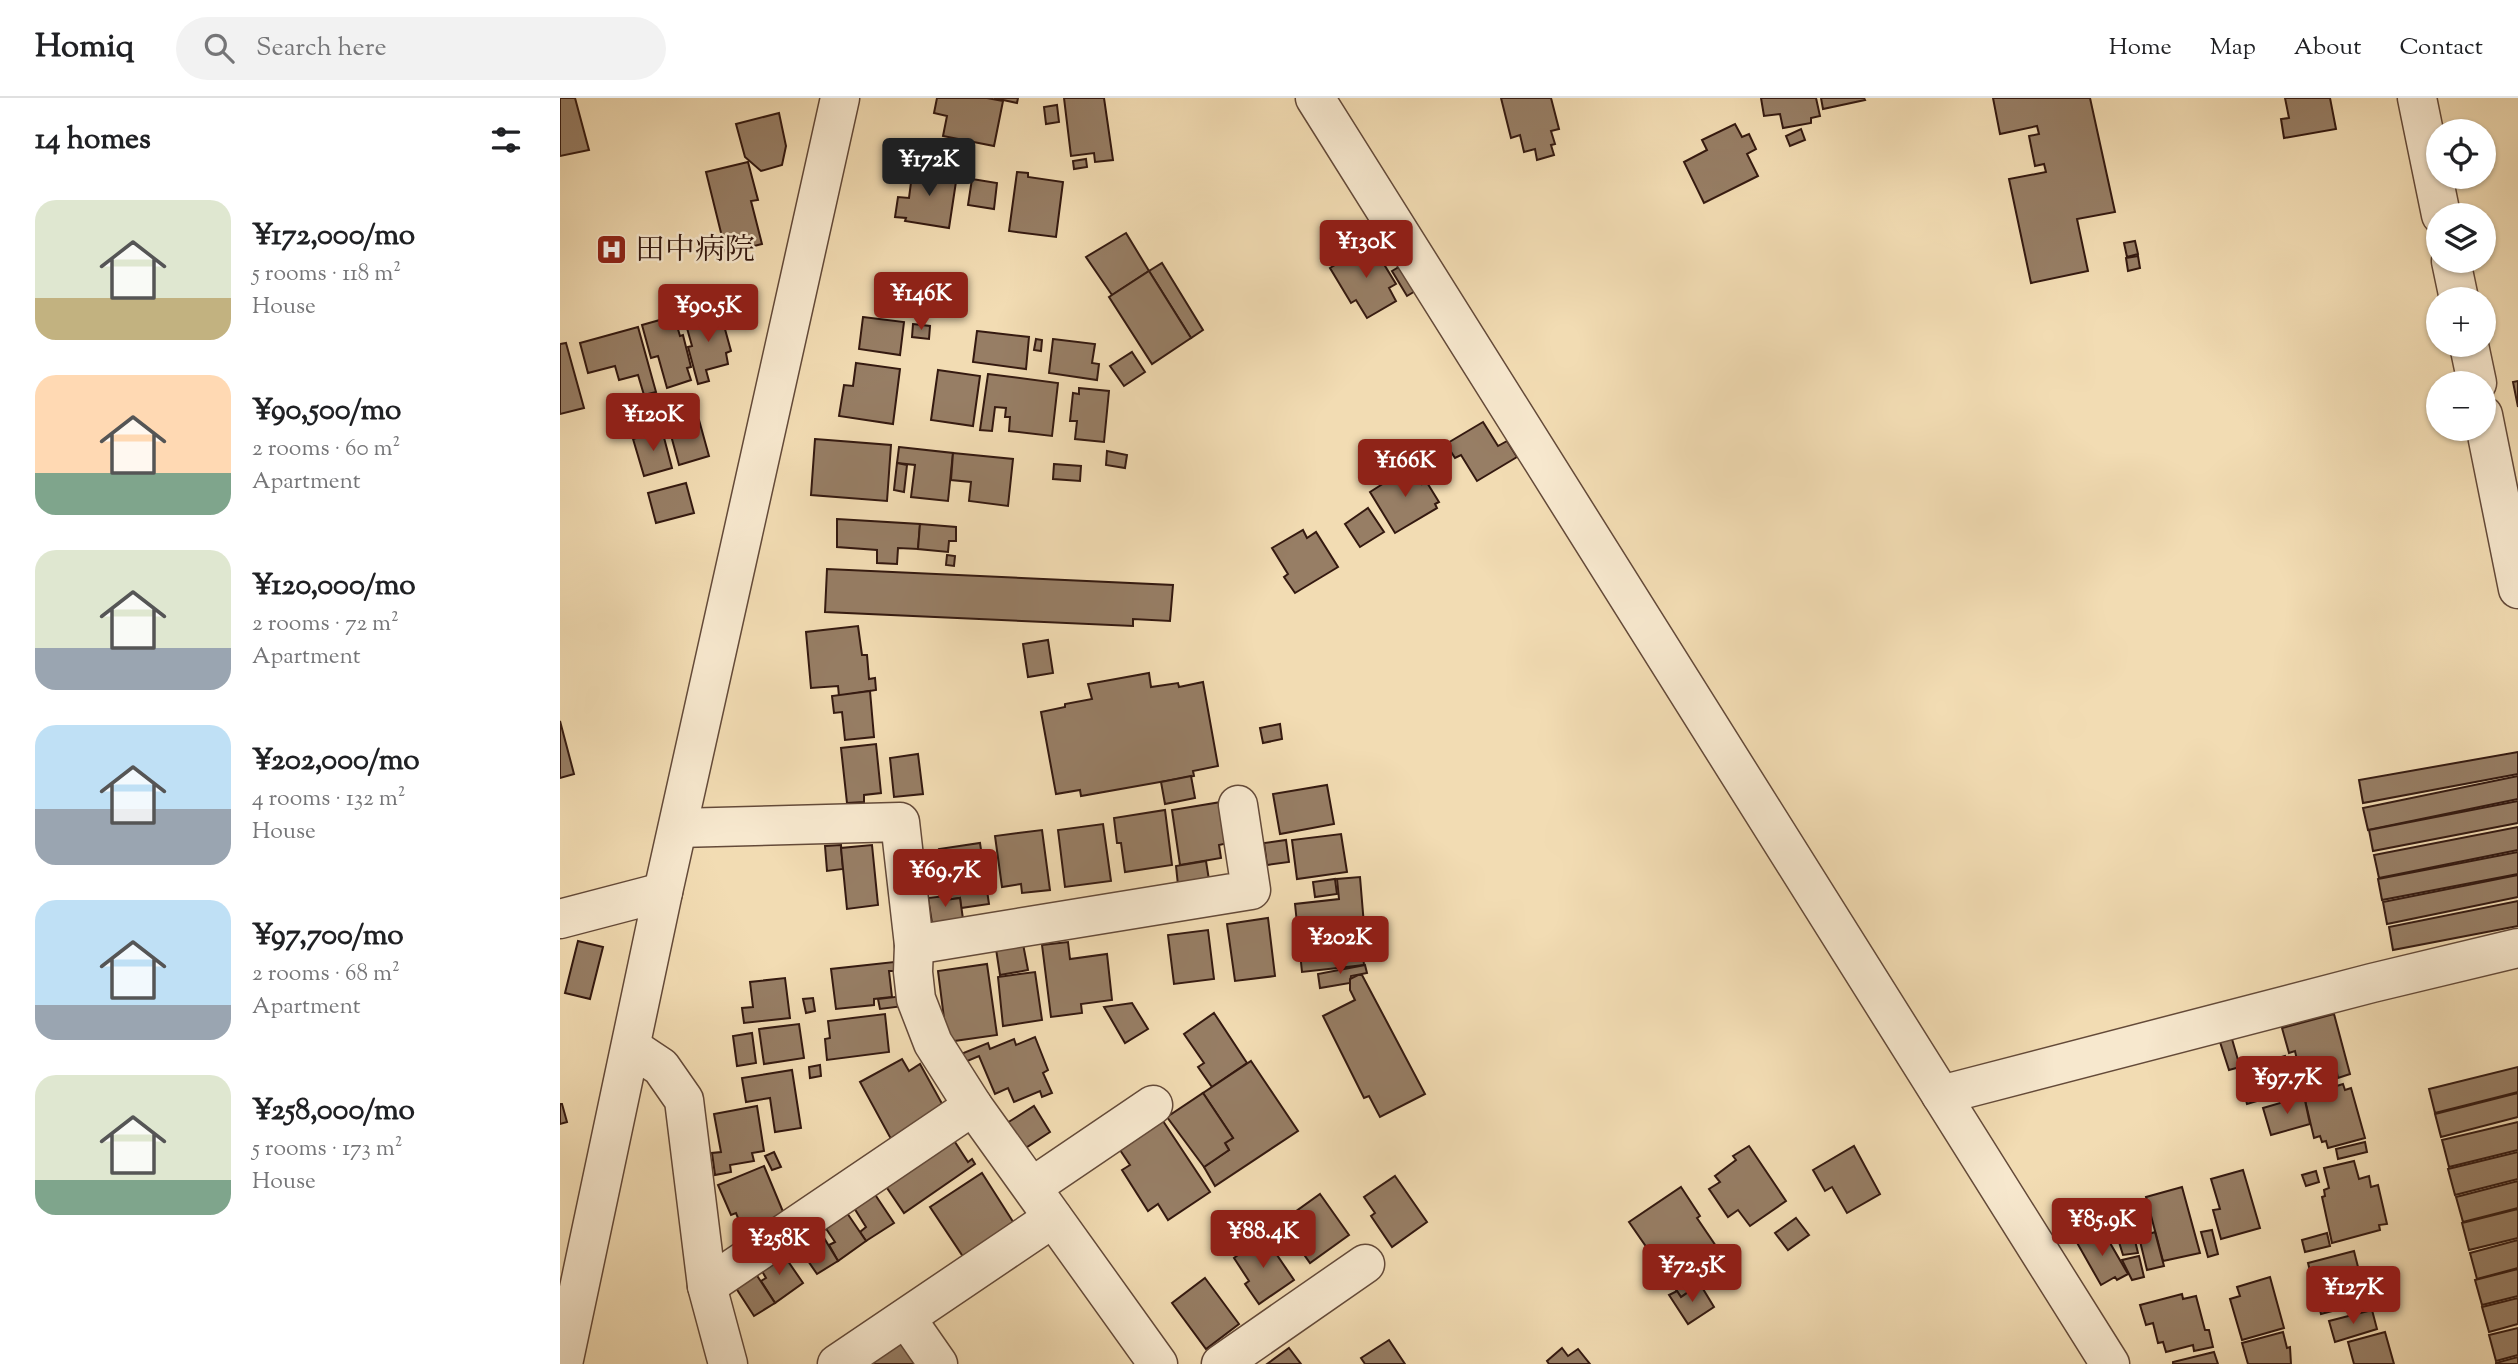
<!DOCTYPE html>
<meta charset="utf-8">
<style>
body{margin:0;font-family:"Sorts Mill Goudy","Noto Serif JP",serif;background:#f2f2f2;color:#202124;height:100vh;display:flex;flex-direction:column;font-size:26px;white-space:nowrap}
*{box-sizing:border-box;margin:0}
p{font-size:23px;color:#757577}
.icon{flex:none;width:38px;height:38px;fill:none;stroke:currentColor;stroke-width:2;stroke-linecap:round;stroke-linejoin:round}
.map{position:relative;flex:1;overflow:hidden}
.sheet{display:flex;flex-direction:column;background:#fff;width:560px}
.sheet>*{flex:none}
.buttons{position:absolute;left:1866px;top:21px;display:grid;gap:14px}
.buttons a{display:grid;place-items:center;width:70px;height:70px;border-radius:50%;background:#fff;box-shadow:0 2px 5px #0004;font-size:35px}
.price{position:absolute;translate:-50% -60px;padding:0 16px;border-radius:7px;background:#8f2418;color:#fff;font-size:23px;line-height:46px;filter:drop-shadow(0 2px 4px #0008)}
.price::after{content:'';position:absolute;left:50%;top:42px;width:21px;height:16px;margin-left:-10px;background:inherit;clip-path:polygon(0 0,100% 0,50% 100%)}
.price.on{background:#222;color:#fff}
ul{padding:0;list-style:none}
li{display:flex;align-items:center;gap:21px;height:175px;padding:0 35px}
li span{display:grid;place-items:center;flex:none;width:196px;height:140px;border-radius:21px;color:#555}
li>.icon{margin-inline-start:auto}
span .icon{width:84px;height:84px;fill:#fffc;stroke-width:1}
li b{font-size:30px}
h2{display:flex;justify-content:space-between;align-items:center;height:84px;padding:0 35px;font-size:30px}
header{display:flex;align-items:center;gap:42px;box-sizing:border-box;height:98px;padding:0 35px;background:#fff;border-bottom:2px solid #e0e0e0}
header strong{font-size:33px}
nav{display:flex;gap:38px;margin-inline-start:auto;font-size:24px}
.search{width:490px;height:63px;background:#f2f2f2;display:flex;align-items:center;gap:18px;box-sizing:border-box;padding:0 24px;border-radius:38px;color:#757577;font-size:26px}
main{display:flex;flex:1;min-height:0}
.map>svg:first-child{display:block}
.building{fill:#977e65;stroke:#341910;stroke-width:2}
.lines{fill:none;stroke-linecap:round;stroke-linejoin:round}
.minor-casing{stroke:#644a39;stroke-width:41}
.minor{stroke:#f7e8ce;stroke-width:38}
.labels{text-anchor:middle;stroke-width:5;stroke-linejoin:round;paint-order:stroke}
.poi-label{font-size:30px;fill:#341910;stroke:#f7e8ce;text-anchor:start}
</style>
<header>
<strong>Homiq</strong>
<div class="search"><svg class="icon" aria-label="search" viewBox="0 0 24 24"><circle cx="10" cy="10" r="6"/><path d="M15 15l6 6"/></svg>Search here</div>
<nav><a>Home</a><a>Map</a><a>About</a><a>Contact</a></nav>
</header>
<main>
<section class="sheet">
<h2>14 homes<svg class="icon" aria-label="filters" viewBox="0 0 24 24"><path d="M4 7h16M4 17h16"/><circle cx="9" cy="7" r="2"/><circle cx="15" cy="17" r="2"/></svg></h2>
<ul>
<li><span style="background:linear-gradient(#dfe7d0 70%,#c2b280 0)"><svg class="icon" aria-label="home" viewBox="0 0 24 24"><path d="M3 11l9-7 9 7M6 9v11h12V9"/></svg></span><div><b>¥172,000/mo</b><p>5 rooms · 118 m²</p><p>House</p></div></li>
<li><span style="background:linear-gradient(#ffd9b3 70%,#7fa58c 0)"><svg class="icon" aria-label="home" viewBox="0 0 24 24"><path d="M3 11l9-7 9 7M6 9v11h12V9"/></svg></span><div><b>¥90,500/mo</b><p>2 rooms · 60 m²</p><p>Apartment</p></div></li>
<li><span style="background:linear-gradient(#dfe7d0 70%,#9aa5b1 0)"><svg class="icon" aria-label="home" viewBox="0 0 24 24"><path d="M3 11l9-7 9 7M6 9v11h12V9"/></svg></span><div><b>¥120,000/mo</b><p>2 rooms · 72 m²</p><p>Apartment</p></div></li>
<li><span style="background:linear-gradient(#bfe0f5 60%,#9aa5b1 0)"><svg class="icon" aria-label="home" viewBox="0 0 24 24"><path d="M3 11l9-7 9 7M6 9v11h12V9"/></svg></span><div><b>¥202,000/mo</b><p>4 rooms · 132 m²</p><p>House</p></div></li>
<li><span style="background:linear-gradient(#bfe0f5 75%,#9aa5b1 0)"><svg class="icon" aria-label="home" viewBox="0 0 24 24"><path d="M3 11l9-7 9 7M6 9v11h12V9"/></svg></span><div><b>¥97,700/mo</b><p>2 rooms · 68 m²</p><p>Apartment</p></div></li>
<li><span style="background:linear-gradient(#dfe7d0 75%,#7fa58c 0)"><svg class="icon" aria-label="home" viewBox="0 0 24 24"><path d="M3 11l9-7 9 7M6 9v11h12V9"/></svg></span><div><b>¥258,000/mo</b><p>5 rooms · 173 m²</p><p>House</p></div></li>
</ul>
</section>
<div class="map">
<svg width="1958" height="1266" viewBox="0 0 1958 1266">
<rect width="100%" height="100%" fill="#f2dcb3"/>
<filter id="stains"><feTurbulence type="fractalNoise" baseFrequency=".00286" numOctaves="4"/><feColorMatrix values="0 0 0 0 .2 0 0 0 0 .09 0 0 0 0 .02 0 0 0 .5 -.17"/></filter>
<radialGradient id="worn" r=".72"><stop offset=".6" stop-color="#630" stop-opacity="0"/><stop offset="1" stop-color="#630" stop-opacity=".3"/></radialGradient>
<g class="building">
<polygon points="0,0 15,0 29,52 0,58"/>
<polygon points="377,0 427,0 443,3 434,48 383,38 387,18 374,15"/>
<polygon points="434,0 458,0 457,5"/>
<polygon points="504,0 544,0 553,62 535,64 534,55 511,58"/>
<polygon points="941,0 991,0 999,31 991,33 995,46 991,47 994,57 977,62 975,51 964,54 960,37 951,40"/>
<polygon points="1201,0 1256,0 1260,18 1251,20 1251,25 1223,30 1220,16 1204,18"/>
<polygon points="1261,0 1304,0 1305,2 1263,11"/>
<polygon points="1433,0 1530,0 1555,114 1517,121 1528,173 1471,185 1449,81 1486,74 1484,66 1475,68 1469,38 1479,36 1477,28 1440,36"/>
<polygon points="1725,0 1770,0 1776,31 1724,40 1721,21 1729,20"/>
<polygon points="497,7 499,24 486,26 484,9"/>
<polygon points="219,15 226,48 222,67 201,73 185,59 176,26"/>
<polygon points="1175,26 1182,39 1189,36 1196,51 1187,56 1198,78 1144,105 1124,64 1147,52 1142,42"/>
<polygon points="1241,31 1245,42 1230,48 1226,38"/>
<polygon points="526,61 527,69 514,71 513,63"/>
<polygon points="188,64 198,102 191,103 202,146 166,155 146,74"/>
<polygon points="399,65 409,67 408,82 397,81"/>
<polygon points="353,69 382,71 382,75 397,77 389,130 345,123 346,120 335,119 338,99 349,100"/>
<polygon points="457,74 468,75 468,79 503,84 496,139 449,133"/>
<polygon points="412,81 437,85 434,111 408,107"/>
<polygon points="566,135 589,173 552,197 526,159"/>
<polygon points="1575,143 1578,156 1567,159 1564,145"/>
<polygon points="811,145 836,186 829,190 836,203 807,220 796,202 791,205 770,170"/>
<polygon points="1578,158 1580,170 1568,173 1566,160"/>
<polygon points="602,165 643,232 631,240 589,173"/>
<polygon points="842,167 857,192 847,198 832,173"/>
<polygon points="589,173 631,240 592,266 549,199"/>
<polygon points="160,213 171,253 166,255 168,266 146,272 149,283 138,286 128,249 132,248 125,223"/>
<polygon points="114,218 120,238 123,237 131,269 127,270 131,282 107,290 98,258 91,260 82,227"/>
<polygon points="303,219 344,224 340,257 299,251"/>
<polygon points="353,226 370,228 369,241 352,239"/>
<polygon points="78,229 96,294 84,297 78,277 59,282 55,268 28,275 20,245"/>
<polygon points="417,233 469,239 466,271 413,264"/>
<polygon points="476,241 482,242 481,253 474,252"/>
<polygon points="493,241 535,246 532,265 539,266 537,282 489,275"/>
<polygon points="6,245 24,310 0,316 0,246"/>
<polygon points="572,254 585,274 564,288 550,268"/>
<polygon points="296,265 340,271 333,326 279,318 284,287 293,288"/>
<polygon points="378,272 420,278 413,328 371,322"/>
<polygon points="428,276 498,285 492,338 449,333 450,319 445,319 446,310 435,309 432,333 420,332"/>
<polygon points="1958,283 1958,309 1953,284"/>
<polygon points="519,290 549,293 544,344 515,341 517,323 510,323 513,295 519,296"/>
<polygon points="139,322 149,358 119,367 109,330"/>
<polygon points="923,324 938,348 947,343 957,359 917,383 901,357 895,360 886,346"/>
<polygon points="102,332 112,370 84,378 73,341"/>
<polygon points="255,341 331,347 327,403 251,397"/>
<polygon points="339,349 393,355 388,403 351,399 355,367 337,365"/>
<polygon points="547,353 567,357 565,370 546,367"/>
<polygon points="393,355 453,361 448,408 409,403 411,384 391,382"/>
<polygon points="337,365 347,367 344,394 334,392"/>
<polygon points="494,366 521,368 520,383 493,381"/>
<polygon points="851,368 862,386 866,383 879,404 875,406 877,410 835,435 810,394"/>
<polygon points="126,385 134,415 96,425 88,395"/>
<polygon points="808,410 824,434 800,449 785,426"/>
<polygon points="277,421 360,426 358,451 338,450 337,466 317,465 317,452 277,449"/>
<polygon points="360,426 396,429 396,443 389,443 388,454 358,451"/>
<polygon points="743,432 747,440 756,434 778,469 735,495 724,479 728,476 712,450"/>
<polygon points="387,457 395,458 394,468 386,467"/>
<polygon points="267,471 613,487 610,523 573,521 573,528 265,514"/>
<polygon points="298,528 302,557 307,557 309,581 315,580 316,592 279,598 278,588 251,590 246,534"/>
<polygon points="488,542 493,575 468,579 463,546"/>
<polygon points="589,575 591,589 618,585 619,589 643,584 658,668 633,673 634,678 521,698 520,692 496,696 481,614 505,609 505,606 532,601 528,586"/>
<polygon points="310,593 314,639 285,642 282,614 274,615 272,598"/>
<polygon points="0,623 14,676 0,680"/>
<polygon points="720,626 722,641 703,645 700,630"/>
<polygon points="316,646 321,695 304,697 304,704 287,705 281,650"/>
<polygon points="1958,654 1958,676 1803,705 1799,682"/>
<polygon points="358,656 363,696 334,699 330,660"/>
<polygon points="631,678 635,700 605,706 601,684"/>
<polygon points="1958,678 1958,701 1808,732 1803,710"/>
<polygon points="767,687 774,726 720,736 713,696"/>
<polygon points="1958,703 1958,725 1813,753 1809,732"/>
<polygon points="661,704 668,745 659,747 661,760 620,767 612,712"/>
<polygon points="605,712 612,767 565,774 561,745 557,745 554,720"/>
<polygon points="543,726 551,783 505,789 498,732"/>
<polygon points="1958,729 1958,752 1819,780 1814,757"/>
<polygon points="482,732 490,792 462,795 461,786 442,789 435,738"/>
<polygon points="781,736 787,774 737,781 732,742"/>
<polygon points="726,742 729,764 707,767 704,745"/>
<polygon points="420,745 429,806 401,810 400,800 386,802 379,751"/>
<polygon points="281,747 283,771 267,773 265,748"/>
<polygon points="312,747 318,807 287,811 281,750"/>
<polygon points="1958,754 1958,776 1822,802 1818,781"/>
<polygon points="646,763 649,782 618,787 616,768"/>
<polygon points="1958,777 1958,799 1827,826 1823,804"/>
<polygon points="800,779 804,827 800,827 804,867 742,874 735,806 779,801 777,781"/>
<polygon points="775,781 777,796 755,799 753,784"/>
<polygon points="385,798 386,802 400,800 403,821 372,825 368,800"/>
<polygon points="1958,803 1958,828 1833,852 1829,829"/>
<polygon points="708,820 715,878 675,883 667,826"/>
<polygon points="648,832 654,881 614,886 608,837"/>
<polygon points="18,843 43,849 30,901 5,895"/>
<polygon points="508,844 510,861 547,856 552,902 521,906 522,915 491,919 482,847"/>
<polygon points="463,846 468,872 440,877 436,851"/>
<polygon points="334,864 335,873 329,873 332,899 314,901 314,907 276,911 271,871"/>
<polygon points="427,866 437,937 387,944 378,873"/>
<polygon points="805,867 807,875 791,878 790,885 760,890 758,876"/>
<polygon points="475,874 482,922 443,928 438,879"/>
<polygon points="798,877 802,877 865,996 820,1019 809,998 804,1000 763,918 795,902 790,892 790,881"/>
<polygon points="225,880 230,920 184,925 182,910 193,909 190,884"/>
<polygon points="343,898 344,908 320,911 318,901"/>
<polygon points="253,900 255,913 246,915 243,901"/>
<polygon points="572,905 588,931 565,945 544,909"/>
<polygon points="654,915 687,965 652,989 638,969 644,965 624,936"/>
<polygon points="325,916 329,954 267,962 265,941 270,940 268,923"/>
<polygon points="1774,916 1790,976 1778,980 1777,975 1746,984 1744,978 1737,980 1732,963 1737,962 1735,953 1729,955 1722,930"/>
<polygon points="239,926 244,960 204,966 199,931"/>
<polygon points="192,935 196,965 177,968 173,938"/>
<polygon points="475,939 488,972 483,975 492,995 482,999 480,993 454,1004 448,990 435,996 419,958 405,964 401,956 428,945 430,951 454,941 456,947"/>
<polygon points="1672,941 1680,969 1669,972 1660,944"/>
<polygon points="1725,958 1734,992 1687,1006 1678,971"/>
<polygon points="342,961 349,973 360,966 385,1011 331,1041 300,984"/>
<polygon points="691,963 738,1033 655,1088 644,1069 669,1052 665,1045 673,1040 643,995"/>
<polygon points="260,967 261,978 250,980 249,969"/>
<polygon points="1958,969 1958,994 1875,1015 1869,991"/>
<polygon points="232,972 241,1030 215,1034 210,1000 186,1004 182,980"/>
<polygon points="1783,986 1785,992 1791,990 1805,1040 1768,1050 1766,1043 1762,1044 1760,1038 1754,1040 1744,998"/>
<polygon points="643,995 673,1040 665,1045 669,1052 644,1069 607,1019"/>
<polygon points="1958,995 1958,1019 1881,1039 1875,1016"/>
<polygon points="1744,998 1750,1026 1711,1037 1703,1010"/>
<polygon points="0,1006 2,1006 7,1024 0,1026"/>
<polygon points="197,1008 204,1053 192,1055 194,1063 170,1067 171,1074 155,1077 152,1055 161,1054 154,1016"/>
<polygon points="474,1008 490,1034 464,1051 447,1025"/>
<polygon points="603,1023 650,1094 608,1122 598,1106 588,1113 562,1072 570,1067 560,1052"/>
<polygon points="1958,1024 1958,1052 1889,1069 1882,1042"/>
<polygon points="393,1041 408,1064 412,1061 415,1066 344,1115 325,1087"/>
<polygon points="1805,1044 1807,1054 1778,1061 1776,1051"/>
<polygon points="1189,1048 1226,1103 1190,1128 1178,1112 1168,1119 1149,1091 1160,1084 1155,1078 1176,1062 1173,1058"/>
<polygon points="1294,1048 1320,1096 1287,1115 1272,1089 1265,1093 1253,1072"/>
<polygon points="214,1054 221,1069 212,1072 205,1058"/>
<polygon points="1958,1054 1958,1081 1895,1097 1888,1071"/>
<polygon points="1794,1063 1799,1081 1809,1078 1811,1089 1818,1087 1827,1126 1819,1127 1820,1132 1772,1145 1762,1099 1765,1098 1764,1092 1769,1090 1764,1070"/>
<polygon points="204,1068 224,1116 206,1124 208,1128 185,1137 176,1115 171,1117 158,1087"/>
<polygon points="1683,1072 1700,1130 1661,1141 1653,1112 1660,1111 1651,1081"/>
<polygon points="1756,1073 1759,1084 1746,1088 1742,1077"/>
<polygon points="422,1075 457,1130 406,1163 370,1109"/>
<polygon points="835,1078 867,1124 832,1149 811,1118 815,1115 804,1099"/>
<polygon points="1958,1083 1958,1110 1903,1124 1896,1099"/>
<polygon points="1121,1089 1140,1118 1137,1120 1160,1154 1144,1165 1153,1177 1121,1199 1069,1124"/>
<polygon points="1622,1089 1640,1155 1603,1163 1586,1099"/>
<polygon points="312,1092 334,1125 306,1143 300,1134 306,1129 291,1105"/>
<polygon points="760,1096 789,1137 750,1165 721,1124"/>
<polygon points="1566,1106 1578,1155 1563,1157 1558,1141 1543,1145 1538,1131 1535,1132 1531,1114"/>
<polygon points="1958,1111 1958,1140 1909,1152 1902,1125"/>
<polygon points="285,1112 306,1143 278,1163 269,1147 275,1144 263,1126"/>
<polygon points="1236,1120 1249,1137 1228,1152 1215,1135"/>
<polygon points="258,1130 278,1163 257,1176 235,1144"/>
<polygon points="1538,1131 1543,1145 1545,1148 1550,1145 1568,1176 1557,1182 1555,1179 1541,1187 1516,1143"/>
<polygon points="1652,1132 1658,1156 1648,1159 1641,1134"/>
<polygon points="1595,1134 1604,1168 1587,1172 1579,1139"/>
<polygon points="1767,1135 1770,1148 1745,1154 1742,1142"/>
<polygon points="704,1138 734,1182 699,1206 685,1186 689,1183 674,1160"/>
<polygon points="1958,1142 1958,1170 1917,1181 1910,1155"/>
<polygon points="221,1153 243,1185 215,1205 201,1183 206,1180 199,1168"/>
<polygon points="1794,1153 1799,1173 1804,1172 1810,1196 1794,1200 1795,1207 1761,1216 1748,1165"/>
<polygon points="1579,1158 1584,1179 1572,1182 1562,1162"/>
<polygon points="1958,1171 1958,1198 1922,1207 1915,1182"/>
<polygon points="194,1173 215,1205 194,1218 174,1187"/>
<polygon points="1710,1179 1724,1230 1682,1242 1670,1201 1680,1198 1677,1189"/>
<polygon points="645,1180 679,1226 646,1251 612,1205"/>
<polygon points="1140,1186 1154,1209 1128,1226 1109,1197 1117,1193 1121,1199"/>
<polygon points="1622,1196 1623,1201 1636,1198 1645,1232 1649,1232 1653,1249 1634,1253 1633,1247 1606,1254 1603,1244 1598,1245 1593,1225 1586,1227 1580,1207"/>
<polygon points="1958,1200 1958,1226 1929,1234 1922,1209"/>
<polygon points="1812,1212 1817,1231 1775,1244 1769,1223"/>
<polygon points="1958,1230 1958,1257 1936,1263 1929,1237"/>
<polygon points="1723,1234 1727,1250 1730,1249 1731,1266 1688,1266 1682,1245"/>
<polygon points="1825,1234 1834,1266 1794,1266 1788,1244"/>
<polygon points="341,1235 363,1266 308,1266"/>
<polygon points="829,1242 845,1266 805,1266 801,1260"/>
<polygon points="729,1250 741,1266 707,1266"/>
<polygon points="1002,1250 1008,1258 1018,1251 1030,1266 989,1266 987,1263"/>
<polygon points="1654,1254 1658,1266 1613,1266 1613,1264"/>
<polygon points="1958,1259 1958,1266 1936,1266 1936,1265"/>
</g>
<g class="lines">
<defs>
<g id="minor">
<polyline points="755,0 1550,1266"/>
<polyline points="1857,0 1881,117"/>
<polyline points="1891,163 1899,201"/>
<polyline points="1909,247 1917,285"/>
<polyline points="1923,317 1958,491"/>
<polyline points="118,730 340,724 354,847 353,874 356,901 373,945 413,1008 598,1266"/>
<polyline points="0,821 103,794"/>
<polyline points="354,847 691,792 678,707"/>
<polyline points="71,949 101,969 124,1002 147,1188 168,1266"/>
<polyline points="1381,997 1812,885 1958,850"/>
<polyline points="472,1089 593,1007"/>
<polyline points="147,1188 413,1008"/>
<polyline points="346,1220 378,1266"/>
<polyline points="3,1266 103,794 280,0"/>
<polyline points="277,1266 493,1120"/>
<polyline points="661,1266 805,1166"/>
</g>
</defs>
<use href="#minor" class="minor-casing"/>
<use href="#minor" class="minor"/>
</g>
<defs>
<symbol id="hospital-square" viewBox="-11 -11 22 22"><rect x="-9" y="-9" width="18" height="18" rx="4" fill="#8f2418" stroke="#f7e8ce"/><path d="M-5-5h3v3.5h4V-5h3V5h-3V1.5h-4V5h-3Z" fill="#fff"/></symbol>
</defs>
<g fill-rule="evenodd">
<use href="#hospital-square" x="34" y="134" width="35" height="35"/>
</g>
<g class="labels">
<g class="poi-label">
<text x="75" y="161">田中病院</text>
</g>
</g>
<rect width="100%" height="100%" filter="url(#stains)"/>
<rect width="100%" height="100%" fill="url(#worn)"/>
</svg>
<div class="buttons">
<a><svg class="icon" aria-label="locate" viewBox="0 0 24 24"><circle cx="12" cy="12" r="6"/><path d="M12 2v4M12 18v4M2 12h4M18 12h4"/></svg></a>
<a><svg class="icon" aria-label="layers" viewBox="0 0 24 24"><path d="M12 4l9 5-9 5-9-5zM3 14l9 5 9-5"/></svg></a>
<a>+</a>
<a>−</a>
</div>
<b class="price on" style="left:369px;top:100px">¥172K</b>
<b class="price" style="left:806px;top:182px">¥130K</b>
<b class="price" style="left:361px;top:234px">¥146K</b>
<b class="price" style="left:148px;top:246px">¥90.5K</b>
<b class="price" style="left:93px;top:355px">¥120K</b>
<b class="price" style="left:845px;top:401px">¥166K</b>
<b class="price" style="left:385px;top:811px">¥69.7K</b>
<b class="price" style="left:780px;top:878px">¥202K</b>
<b class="price" style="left:1727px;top:1018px">¥97.7K</b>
<b class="price" style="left:1542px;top:1160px">¥85.9K</b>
<b class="price" style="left:703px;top:1172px">¥88.4K</b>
<b class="price" style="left:219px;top:1179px">¥258K</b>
<b class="price" style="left:1132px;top:1206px">¥72.5K</b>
<b class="price" style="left:1793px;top:1228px">¥127K</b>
</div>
</main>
